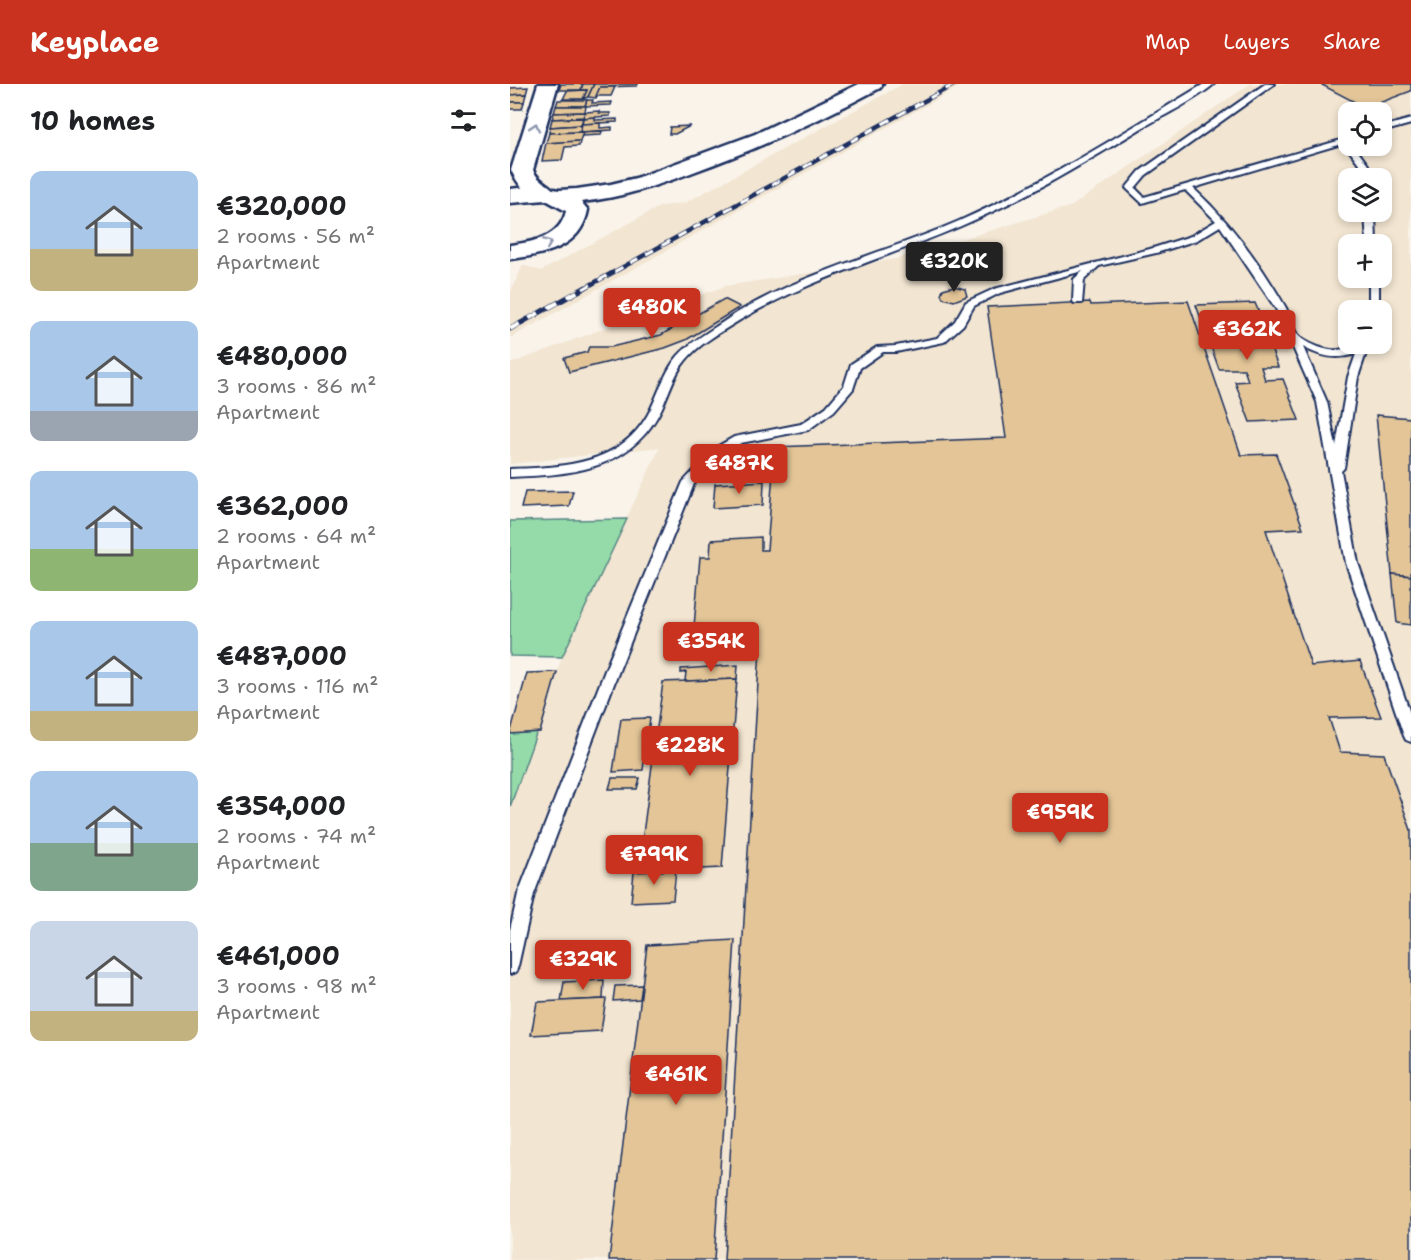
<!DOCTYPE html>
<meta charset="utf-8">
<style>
body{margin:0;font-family:"Shantell Sans",sans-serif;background:#f2f2f2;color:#202124;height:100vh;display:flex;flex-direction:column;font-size:22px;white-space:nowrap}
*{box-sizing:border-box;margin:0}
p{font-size:20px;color:#757577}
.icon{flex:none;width:33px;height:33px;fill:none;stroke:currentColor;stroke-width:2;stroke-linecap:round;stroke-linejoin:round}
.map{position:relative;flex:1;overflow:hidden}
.sheet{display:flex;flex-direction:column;background:#fff;width:510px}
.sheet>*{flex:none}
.tools{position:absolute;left:828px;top:18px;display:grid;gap:12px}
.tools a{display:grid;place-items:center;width:54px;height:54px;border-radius:12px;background:#fff;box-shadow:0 3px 9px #0003;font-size:30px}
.price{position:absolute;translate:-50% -51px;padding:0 14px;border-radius:6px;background:#c8321e;color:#fff;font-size:20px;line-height:39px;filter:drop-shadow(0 2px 3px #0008)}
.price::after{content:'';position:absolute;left:50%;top:36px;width:18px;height:14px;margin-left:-9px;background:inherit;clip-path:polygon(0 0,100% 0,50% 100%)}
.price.current{background:#222;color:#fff}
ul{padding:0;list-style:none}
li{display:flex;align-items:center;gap:18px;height:150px;padding:0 30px}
li span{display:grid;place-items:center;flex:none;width:168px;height:120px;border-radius:12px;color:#555}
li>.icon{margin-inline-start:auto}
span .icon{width:72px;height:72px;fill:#fffc;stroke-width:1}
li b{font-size:26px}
h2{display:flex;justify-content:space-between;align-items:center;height:72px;padding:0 30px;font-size:26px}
header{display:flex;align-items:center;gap:36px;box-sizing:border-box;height:84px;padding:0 30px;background:#c8321e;color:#fff}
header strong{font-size:28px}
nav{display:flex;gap:33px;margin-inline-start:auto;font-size:21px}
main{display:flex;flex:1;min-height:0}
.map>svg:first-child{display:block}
.built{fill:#f2e5d1;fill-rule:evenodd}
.green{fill:#94dba9;stroke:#588584;stroke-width:1.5}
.building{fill:#e3c597;stroke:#1b2f5e;stroke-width:1.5}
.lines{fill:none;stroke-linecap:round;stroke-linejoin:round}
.lane-casing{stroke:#1b2f5e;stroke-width:4}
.secondary-casing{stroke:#1b2f5e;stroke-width:5}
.primary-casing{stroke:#1b2f5e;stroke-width:5}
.lane{fill:#fff;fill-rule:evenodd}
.secondary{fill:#fff;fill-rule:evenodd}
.primary{fill:#fff;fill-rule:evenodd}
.rail-far1-casing{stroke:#1b2f5e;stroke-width:4.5}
.rail-casing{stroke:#1b2f5e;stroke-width:5}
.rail-far1{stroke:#fff;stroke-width:3;stroke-dasharray:9;stroke-linecap:butt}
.rail{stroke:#fff;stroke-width:4;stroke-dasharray:11;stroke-linecap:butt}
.oneway{stroke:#8d97ae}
</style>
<header>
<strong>Keyplace</strong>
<nav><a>Map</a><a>Layers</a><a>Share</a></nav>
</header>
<main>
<section class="sheet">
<h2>10 homes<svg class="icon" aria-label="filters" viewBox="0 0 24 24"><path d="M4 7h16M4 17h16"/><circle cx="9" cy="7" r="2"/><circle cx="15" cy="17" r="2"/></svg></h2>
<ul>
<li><span style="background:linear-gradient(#a9c7e8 65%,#c2b280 0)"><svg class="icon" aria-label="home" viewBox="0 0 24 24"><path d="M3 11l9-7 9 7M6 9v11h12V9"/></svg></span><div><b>€320,000</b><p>2 rooms · 56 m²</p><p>Apartment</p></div></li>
<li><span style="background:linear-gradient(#a9c7e8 75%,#9aa5b1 0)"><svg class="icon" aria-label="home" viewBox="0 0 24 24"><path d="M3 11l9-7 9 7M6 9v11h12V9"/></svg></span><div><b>€480,000</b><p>3 rooms · 86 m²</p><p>Apartment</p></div></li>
<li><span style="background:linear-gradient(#a9c7e8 65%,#8fb573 0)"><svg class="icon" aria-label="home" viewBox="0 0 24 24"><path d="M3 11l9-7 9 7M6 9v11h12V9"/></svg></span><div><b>€362,000</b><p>2 rooms · 64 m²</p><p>Apartment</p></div></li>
<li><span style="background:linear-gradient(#a9c7e8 75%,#c2b280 0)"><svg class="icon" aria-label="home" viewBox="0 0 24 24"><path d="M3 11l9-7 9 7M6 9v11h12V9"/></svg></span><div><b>€487,000</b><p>3 rooms · 116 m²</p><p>Apartment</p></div></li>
<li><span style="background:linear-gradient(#a9c7e8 60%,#7fa58c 0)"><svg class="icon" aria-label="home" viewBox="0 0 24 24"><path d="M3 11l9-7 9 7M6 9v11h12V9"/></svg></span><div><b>€354,000</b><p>2 rooms · 74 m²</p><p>Apartment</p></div></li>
<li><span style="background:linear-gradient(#c9d6e8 75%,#c2b280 0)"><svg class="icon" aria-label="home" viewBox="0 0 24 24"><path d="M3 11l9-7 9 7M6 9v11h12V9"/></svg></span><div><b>€461,000</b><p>3 rooms · 98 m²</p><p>Apartment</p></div></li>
</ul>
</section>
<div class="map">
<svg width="901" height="1176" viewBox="0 0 901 1176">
<rect width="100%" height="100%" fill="#f9f3ea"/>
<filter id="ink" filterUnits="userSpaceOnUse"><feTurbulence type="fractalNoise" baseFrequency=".0167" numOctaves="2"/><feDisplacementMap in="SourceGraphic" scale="12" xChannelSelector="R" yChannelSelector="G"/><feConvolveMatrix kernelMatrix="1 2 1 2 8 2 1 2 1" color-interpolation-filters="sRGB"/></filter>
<g filter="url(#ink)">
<g class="built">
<polygon points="393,0 454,0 0,254 0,209 13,181 31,187 151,122 175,119"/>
<path d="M740,0H901V1176H0V723L52,573L150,363L0,380V280L103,241L216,202L386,175L562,122ZM838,28H872V62H838ZM838,94H872V128H838ZM838,160H872V194H838ZM838,226H872V260H838Z"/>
</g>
<g class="green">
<polygon points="117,435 52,573 0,572 0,437"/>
<polygon points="0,646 27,647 0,723"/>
</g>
<g class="building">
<polygon points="51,0 73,0 71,6 49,6"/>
<polygon points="73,0 84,0 78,13 73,15 77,6 71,6"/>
<polygon points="84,0 128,0 127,2 90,3 86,14 78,13"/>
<polygon points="815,0 901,0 901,7 856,24 812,1"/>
<polygon points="18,3 16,10 0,11 0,4"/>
<polygon points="90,3 105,3 101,12 86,12"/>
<polygon points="77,6 73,15 53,15 57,7"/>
<polygon points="16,10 14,18 0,18 0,11"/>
<polygon points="48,16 77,16 75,22 46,22"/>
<polygon points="77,16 83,16 82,19 102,18 101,21 75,22"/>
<polygon points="0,18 14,18 12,25 0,25"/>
<polygon points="46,22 76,22 75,28 44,29"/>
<polygon points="89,27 89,29 100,29 100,32 73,34 75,28"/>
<polygon points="75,28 73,33 42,35 44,29"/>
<polygon points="85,33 85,36 107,35 107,38 72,40 73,34"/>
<polygon points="73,34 71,41 40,43 42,35"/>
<polygon points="90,39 90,44 102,43 102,46 70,48 72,40"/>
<polygon points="71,41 70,48 39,49 40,43"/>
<polygon points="180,42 165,50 159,50 160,43"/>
<polygon points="92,47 91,51 72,52 73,48"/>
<polygon points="73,48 70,57 36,59 39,49"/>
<polygon points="70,57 69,62 55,63 52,76 32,77 36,59"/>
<polygon points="444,202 455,205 457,212 444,217 433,214 431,210 433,205"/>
<polygon points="214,215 230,223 176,256 155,264 59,288 54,274 77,268 79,263 101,263 151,251"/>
<polygon points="678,217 731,371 766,370 793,444 756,446 801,582 850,577 871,633 819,634 830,668 874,670 901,746 901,1176 214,1176 250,564 182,566 190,473 200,473 201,456 251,453 251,466 257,466 265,363 496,354 477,223 580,218 581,221"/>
<polygon points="745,219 755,243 721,245 728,263 760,262 768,283 751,283 755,296 773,295 789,336 740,338 725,298 738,297 734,285 709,285 686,221"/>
<polygon points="866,331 901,334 901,492 882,490"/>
<polygon points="254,397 253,421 203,424 205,400"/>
<polygon points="63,407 59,422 11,424 15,408"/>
<polygon points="882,490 901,492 901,541 887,539"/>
<polygon points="228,581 227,595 175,597 176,588 171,589 171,585"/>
<polygon points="47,588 30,648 0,650 17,589"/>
<polygon points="227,595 212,784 128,788 153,598"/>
<polygon points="140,634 133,686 103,688 111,635"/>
<polygon points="102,694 130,694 127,705 99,705"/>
<polygon points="166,786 163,816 121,818 124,788"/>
<polygon points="225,856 204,1176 99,1176 137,861"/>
<polygon points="94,896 93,915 51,917 54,898"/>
<polygon points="132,901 130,915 103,917 105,902"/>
<polygon points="96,915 91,947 21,951 27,918"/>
</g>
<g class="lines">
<defs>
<g id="lane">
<path d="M694,0H704C685,17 650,33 627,47C570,82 512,116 451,142C378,173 299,195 230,236C212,247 189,260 176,276C162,292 158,315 147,333C116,387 57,391 0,393V385C51,383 108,382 137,332C148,313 153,289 168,272C181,257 203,245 219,234C289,189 373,170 449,137C535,99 614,48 694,0Z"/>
<path d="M755,0H764L636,91L625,104L634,113L838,54V58L683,104C720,138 751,180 776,224C780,232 782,243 787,250C792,257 806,263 815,265C832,270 844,258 859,260L848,293L834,384L831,387L848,479L901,632V658L896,656L894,652L836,479L807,318L766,225L710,142L687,156L646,169L589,182L574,196L572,219H564L563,217L564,195L573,187L490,209L464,222L453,241L434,258L386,268H373L350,284L343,305L324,327L298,346L231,359L213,370L184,400L110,584L24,810L8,882L6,888L0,890V846L8,810L96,584L173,398L205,364L224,353L291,340L316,323L334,302L341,280L367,263L386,262L427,254L445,237L456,218L484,205L640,165L681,152L706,137L675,106L632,119L616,104L630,87ZM793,263C810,273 827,276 846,270L838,293L826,362L817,318Z"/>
<polygon points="901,35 901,40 872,48 872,43"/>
<polygon points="837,60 844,62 858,81 860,94 852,94 850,81 836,62"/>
<polygon points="855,128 865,128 866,160 857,160"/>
<rect x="859" y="194" width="10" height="32"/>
</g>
<path id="secondary" d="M28,0H48L23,86C29,99 38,98 46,109L43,114C22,119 9,103 1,86Z"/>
<path id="primary" d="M349,0H373L370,4C310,36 250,64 186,87C149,101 111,114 71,118L78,126C71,164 33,171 0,175V161C23,158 50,154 56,127L36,116L0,119V105L27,102L49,106L67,105L101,100L126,94L245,50Z"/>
</defs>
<use href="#lane" class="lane-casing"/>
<use href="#secondary" class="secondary-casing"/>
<use href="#primary" class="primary-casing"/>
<use href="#lane" class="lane"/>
<use href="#secondary" class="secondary"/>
<use href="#primary" class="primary"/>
<defs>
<polyline id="rail-far1" points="73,205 445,0"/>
<polyline id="rail" points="0,245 76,203"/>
</defs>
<use href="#rail-far1" class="rail-far1-casing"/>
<use href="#rail" class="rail-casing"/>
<use href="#rail-far1" class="rail-far1"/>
<use href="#rail" class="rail"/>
</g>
<defs><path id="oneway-chevron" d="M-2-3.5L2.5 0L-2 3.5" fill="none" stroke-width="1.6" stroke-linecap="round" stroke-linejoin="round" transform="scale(1.5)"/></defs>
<g class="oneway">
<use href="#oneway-chevron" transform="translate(25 43) rotate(-73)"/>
<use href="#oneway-chevron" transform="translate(38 159) rotate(-22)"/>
</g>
</g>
</svg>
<div class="tools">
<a><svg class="icon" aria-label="locate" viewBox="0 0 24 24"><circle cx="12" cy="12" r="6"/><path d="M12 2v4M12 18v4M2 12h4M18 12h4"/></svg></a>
<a><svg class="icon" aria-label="layers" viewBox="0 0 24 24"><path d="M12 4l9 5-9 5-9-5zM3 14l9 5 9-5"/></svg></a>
<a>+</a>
<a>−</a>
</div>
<b class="price current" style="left:444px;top:209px">€320K</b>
<b class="price" style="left:142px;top:255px">€480K</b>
<b class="price" style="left:737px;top:277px">€362K</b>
<b class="price" style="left:229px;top:411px">€487K</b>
<b class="price" style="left:201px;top:589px">€354K</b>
<b class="price" style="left:180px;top:693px">€228K</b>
<b class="price" style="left:550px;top:760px">€959K</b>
<b class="price" style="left:144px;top:802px">€799K</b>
<b class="price" style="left:73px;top:907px">€329K</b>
<b class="price" style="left:166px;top:1022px">€461K</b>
</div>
</main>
